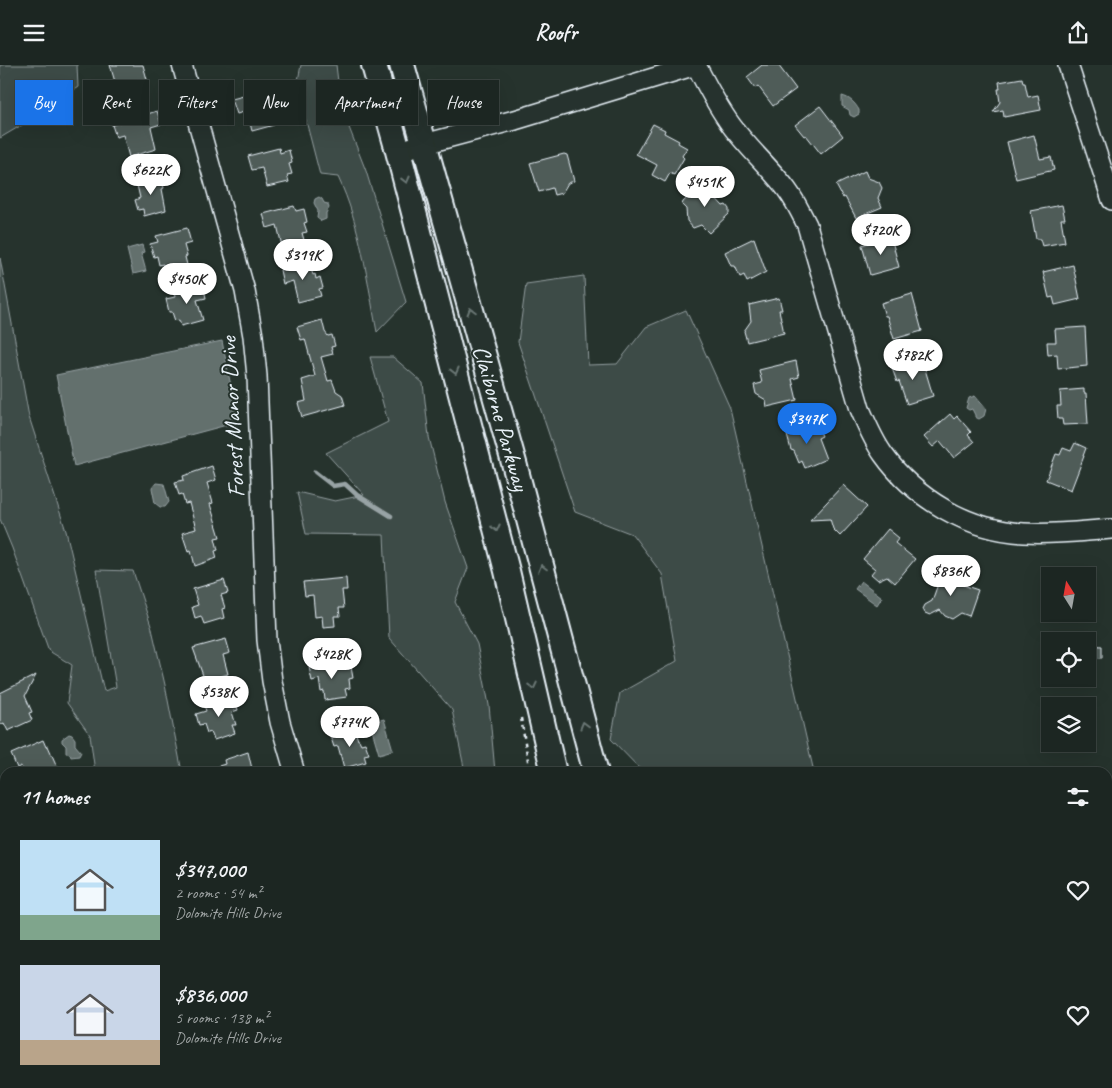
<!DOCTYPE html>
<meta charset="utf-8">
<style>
body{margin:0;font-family:Caveat,sans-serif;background:#252e2a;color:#f1f3f6;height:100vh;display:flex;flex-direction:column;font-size:19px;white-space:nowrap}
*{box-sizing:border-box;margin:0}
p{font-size:16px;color:#a0a5a5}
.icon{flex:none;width:28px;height:28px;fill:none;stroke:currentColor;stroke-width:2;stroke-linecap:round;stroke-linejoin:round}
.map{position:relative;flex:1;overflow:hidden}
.drawer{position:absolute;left:0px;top:702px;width:1112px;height:321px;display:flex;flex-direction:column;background:#1c2622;border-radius:15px 15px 0 0;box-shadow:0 5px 20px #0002,0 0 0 1px #3a4340}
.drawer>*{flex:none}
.banner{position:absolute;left:15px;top:15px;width:500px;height:45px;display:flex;gap:10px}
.needle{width:32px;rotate:349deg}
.tools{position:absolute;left:1041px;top:502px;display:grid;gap:10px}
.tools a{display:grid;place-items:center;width:55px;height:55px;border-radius:0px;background:#1c2622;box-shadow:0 5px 20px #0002,0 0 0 1px #3a4340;font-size:25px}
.price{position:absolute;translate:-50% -42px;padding:0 11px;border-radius:18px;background:#fff;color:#222;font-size:16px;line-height:32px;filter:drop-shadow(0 1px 2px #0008)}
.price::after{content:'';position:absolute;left:50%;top:30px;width:15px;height:11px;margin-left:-8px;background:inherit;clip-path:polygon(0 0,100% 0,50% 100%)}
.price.on{background:#1a73e8;color:#fff}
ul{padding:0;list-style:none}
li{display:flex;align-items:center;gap:15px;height:125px;padding:0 20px}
li span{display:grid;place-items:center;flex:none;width:140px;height:100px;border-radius:0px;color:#555}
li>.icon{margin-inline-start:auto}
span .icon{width:60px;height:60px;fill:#fffc;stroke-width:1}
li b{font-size:21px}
h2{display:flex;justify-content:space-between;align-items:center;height:60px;padding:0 20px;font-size:21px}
.chip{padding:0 18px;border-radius:0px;background:#1c2622;box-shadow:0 5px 20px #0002,0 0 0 1px #3a4340;font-size:18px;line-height:45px}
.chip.on{background:#1a73e8;color:#fff}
header{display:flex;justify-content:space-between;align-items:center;height:65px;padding:0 20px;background:#1c2622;font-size:22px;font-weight:700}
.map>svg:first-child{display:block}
.green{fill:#3e4b47;stroke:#939ea0}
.water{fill:#636f6d;stroke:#98a3a5}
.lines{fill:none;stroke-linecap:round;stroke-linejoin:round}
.stream{stroke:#98a3a5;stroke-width:4.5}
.building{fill:#505c59;stroke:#e8f1f8}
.minor-casing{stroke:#e8f1f8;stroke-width:22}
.major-casing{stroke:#e8f1f8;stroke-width:28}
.path{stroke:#e8f1f8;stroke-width:2.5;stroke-dasharray:4 4;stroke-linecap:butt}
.minor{stroke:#26332d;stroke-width:19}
.major{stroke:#26332d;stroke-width:24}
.oneway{stroke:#6a7674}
.labels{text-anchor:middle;stroke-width:4;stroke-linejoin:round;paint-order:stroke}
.street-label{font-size:24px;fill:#e8f1f8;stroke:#26332d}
</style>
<header><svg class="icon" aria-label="menu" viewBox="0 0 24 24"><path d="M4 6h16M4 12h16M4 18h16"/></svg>Roofr<svg class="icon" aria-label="share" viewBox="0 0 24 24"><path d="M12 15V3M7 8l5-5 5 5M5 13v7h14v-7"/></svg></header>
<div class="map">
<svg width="1112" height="1023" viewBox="0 0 1112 1023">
<rect width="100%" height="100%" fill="#26332d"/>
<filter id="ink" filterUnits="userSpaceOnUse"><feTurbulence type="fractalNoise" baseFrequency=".02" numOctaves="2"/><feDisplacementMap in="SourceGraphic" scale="10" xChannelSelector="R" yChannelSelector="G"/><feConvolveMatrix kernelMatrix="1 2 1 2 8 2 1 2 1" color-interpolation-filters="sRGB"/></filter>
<g filter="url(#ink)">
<g class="green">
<polygon points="0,0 77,0 78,22 27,57 0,73"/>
<path d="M301,0H336L341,42L366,106L406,237L377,267C367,215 361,161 338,112L320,110L297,21Z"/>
<polygon points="0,193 29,352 66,466 104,626 116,622 96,505 133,506 152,564 165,620 182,707 95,707 90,670 67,638 72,600 49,586 12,483 0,454"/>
<polygon points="584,211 588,300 617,299 646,262 686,245 730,343 814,707 643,707 611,674 620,628 677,596 662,509 632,469 575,447 518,277 526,219"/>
<polygon points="370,292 393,292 423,318 429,372 445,437 468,503 455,537 477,579 489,640 495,707 465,707 452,645 389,573 384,470 306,469 297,427 335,436 364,430 326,388 388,357"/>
</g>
<g class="water">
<path d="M842,31C850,33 855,38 859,45V49L854,52L850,50L849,45L842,41Z"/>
<polygon points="319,132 322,134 324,138 328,139 329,143 326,148 326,154 321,156 317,153 318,146 314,138 315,134"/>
<polygon points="142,180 144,187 141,188 146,206 133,209 127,184"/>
<polygon points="222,276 238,357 74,401 56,310"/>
<polygon points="975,331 986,344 984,351 979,354 975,352 975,350 972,344 969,345 966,343 969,333"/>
<polygon points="156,418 164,419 169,437 165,442 160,442 155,438 152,423"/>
<polygon points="861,516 882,532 877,540 855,524"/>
<polygon points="384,654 393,685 379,689 370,658"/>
<polygon points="69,669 72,670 75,674 75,680 81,687 79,691 71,692 70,689 66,688 66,681 62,677 62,674"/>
<polygon points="733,1019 798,1019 800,1023 734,1023"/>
</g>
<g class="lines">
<polyline class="stream" points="315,407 333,421 345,419 357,430 391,451"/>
</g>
<g class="building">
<polygon points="110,0 143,0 148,18 146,18 148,26 126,32 124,25 118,27"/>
<polygon points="762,0 778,0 796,24 773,41 758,21 755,23 747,12"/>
<polygon points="1022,13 1023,18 1025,18 1028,32 1038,30 1041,45 1004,52 1003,45 993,47 1000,37 998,24 1000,24 999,17"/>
<polygon points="263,26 264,31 275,28 278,41 276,41 278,51 272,53 274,60 252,66 247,46 237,49 232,34"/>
<polygon points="820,41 843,71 821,89 806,70 804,71 795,60"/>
<polygon points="157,46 161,59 151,62 156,84 129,92 123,70 116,72 112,60"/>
<polygon points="653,59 665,65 664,68 679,76 678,78 687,83 682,91 684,93 674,110 670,108 665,117 652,110 657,100 636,89"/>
<polygon points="1034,70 1040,94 1051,92 1054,105 1016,114 1007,77"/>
<polygon points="279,83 280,88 289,85 292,98 289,99 292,109 287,110 289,117 267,122 262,103 252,105 248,91"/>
<polygon points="564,89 567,90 574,116 568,118 562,128 554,130 552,123 539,127 530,98"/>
<polygon points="865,106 868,113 879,117 882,123 878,133 882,142 856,153 845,132 843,133 836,120"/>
<polygon points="161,110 164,123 162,124 166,145 144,151 143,144 138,145 135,135 140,133 136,116"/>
<polygon points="709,113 718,123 712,129 723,141 726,140 729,144 729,149 709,168 701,160 693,163 687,156 686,144 682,140 683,137"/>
<polygon points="1062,140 1065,154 1061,154 1065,177 1042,181 1040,174 1036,174 1031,146"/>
<polygon points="294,141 296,146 304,144 307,157 304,158 307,167 302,168 304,175 282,181 277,160 267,163 263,149"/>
<polygon points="187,163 191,178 184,180 187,191 185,192 187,200 165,206 163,199 159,200 157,191 154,192 150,179 158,177 156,171"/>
<polygon points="891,172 899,202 870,210 862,180"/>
<polygon points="754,173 766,207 747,217 744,210 740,212 735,201 731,201 725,187"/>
<polygon points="309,197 313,210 315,209 316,214 320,212 323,223 319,224 321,231 298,237 293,216 283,219 280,205"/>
<polygon points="1073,200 1080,234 1055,240 1053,232 1049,233 1043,207"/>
<polygon points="203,219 206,233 197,235 203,255 181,261 179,255 175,256 172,247 169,247 166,234 175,232 174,227"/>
<polygon points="912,229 922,266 894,274 887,251 885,251 881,238"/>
<polygon points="779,233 782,245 779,245 784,268 747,277 744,266 751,256 749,240"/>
<polygon points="322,255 325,267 328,271 332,270 335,281 331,282 333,289 321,292 328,316 332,315 336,326 342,330 345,340 302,352 298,338 306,336 302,315 315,311 305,274 301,275 297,262"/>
<polygon points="1085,262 1087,301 1058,304 1057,289 1048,290 1047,277 1056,277 1055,264"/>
<polygon points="922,294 933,331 907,339 899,316 897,317 892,303"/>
<polygon points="796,296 799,312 792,314 797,335 767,342 766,335 756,329 754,320 762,318 759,305"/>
<polygon points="1084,324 1084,328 1086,328 1088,359 1063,360 1062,354 1058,354 1057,341 1061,341 1060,326"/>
<polygon points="950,349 954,354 957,351 971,367 968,370 974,377 954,393 940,376 933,382 924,372"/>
<polygon points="816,358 822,371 818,373 826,394 805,403 802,396 799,398 794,386 791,385 787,370"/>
<polygon points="1075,378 1086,383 1083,391 1084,391 1071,425 1046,415 1056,389 1060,390 1063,383 1071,386"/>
<polygon points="212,401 216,415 207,418 213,438 210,439 220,472 215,473 218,485 215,486 217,493 195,501 191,485 188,486 182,468 196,464 189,438 185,439 182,429 179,430 175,417 184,415 183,411"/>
<polygon points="843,420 867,442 840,471 833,464 830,454 810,455"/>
<polygon points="888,464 899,473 895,478 915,494 895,518 887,511 878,515 871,509 875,504 863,494"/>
<polygon points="944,502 958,507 954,517 978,525 969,551 961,548 952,554 945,551 940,545 930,550 925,548 923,544 925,540 932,536"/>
<polygon points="346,513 347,525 342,525 344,543 339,543 340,551 334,551 335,561 323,562 322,551 315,552 313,530 305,531 303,517"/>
<polygon points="224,515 228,528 221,530 225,543 222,544 224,553 204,559 201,551 195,553 192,542 198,540 193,524"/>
<polygon points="226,574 230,588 223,590 228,609 205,616 193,583"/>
<polygon points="1088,580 1102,581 1102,593 1088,592"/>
<polygon points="340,597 341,604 351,602 353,613 349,614 350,623 345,624 347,632 325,635 324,626 321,627 319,614 312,616 309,602"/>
<polygon points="36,610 25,631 32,647 29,648 32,655 8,666 4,658 0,660 0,628"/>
<polygon points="234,631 238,645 232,647 236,660 232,660 235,668 214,675 211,667 207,668 204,659 199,660 196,649 206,646 204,640"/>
<polygon points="354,663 358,675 359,675 361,679 365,678 369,689 364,690 366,697 344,703 338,681 334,682 330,670"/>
<polygon points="43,675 46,682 48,681 58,704 51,708 24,708 21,701 17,703 11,689"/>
<polygon points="248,687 253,708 206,708 206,705 225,699 224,695"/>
</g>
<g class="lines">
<defs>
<g id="minor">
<polyline points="182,0 245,226 253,271 257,311 267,575 272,616 280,657 295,708"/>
<path d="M696,0C707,21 717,41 731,60C745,79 763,96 779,115C791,128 799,144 807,160L860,344C867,360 873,375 883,389C915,434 968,465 1024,468C1053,470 1083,466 1112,464"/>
<polyline points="1068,0 1112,135"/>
<polyline points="398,86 515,55 696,0"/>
<polyline points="0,751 5,763"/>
<polyline points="82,1019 83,1023"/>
</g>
<g id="major">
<polyline points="374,0 398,86 507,506 554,708"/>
<polyline points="402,0 514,398 596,708"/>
<polyline points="1108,762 1112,760"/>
<polyline points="1108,813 1112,811"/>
<polyline points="642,1019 644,1023"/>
<polyline points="687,1019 688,1023"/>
<polyline points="194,1023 210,1019"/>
<polyline points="378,1023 393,1019"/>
</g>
</defs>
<use href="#minor" class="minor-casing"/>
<use href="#major" class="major-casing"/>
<g class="path">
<polyline points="521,653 530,708"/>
<polyline points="1108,729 1112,727"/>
<polyline points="42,1023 58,1019"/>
</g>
<use href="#minor" class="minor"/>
<use href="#major" class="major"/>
</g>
<defs><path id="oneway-chevron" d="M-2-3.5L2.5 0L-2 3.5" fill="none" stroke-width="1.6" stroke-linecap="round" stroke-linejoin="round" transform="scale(1.25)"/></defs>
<g class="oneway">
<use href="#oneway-chevron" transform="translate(406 115) rotate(76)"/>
<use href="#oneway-chevron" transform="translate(471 246) rotate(-106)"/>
<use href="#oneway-chevron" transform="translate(455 306) rotate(76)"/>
<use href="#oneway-chevron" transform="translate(496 463) rotate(76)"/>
<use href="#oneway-chevron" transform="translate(542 503) rotate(-105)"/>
<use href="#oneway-chevron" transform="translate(533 621) rotate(77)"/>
<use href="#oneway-chevron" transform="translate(584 660) rotate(-105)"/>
</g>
</g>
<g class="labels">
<g class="street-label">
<text transform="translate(232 352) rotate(-93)" y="8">Forest Manor Drive</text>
<text transform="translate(501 353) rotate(74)" y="8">Claiborne Parkway</text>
</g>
</g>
</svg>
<div class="tools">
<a><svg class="needle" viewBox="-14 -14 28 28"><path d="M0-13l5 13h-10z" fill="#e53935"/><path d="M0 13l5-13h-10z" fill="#a0a5a5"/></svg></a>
<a><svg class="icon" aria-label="locate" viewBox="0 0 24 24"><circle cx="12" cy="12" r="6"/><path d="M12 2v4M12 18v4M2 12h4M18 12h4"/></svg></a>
<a><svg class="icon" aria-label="layers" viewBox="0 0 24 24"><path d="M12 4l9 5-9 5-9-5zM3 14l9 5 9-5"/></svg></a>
</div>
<b class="price" style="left:151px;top:131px">$622K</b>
<b class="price" style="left:705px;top:143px">$451K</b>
<b class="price" style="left:881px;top:191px">$720K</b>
<b class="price" style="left:303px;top:216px">$319K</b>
<b class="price" style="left:187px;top:240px">$450K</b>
<b class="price" style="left:913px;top:316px">$782K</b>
<b class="price on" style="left:807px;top:380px">$347K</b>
<b class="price" style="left:951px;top:532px">$836K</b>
<b class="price" style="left:332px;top:615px">$428K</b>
<b class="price" style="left:219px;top:653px">$538K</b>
<b class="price" style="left:350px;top:683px">$774K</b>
<div class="banner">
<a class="chip on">Buy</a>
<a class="chip">Rent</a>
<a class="chip">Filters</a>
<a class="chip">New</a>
<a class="chip">Apartment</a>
<a class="chip">House</a>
</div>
<section class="drawer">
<h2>11 homes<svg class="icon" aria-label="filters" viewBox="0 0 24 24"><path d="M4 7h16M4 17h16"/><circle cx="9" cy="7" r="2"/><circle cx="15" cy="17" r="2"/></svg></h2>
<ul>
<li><span style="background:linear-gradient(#bfe0f5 75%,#7fa58c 0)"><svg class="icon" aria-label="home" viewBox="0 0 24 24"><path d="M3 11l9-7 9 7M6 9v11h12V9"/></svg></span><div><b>$347,000</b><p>2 rooms · 54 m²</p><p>Dolomite Hills Drive</p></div><svg class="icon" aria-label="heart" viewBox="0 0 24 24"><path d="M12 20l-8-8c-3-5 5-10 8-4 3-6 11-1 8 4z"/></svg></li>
<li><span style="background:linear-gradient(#c9d6e8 75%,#b9a48a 0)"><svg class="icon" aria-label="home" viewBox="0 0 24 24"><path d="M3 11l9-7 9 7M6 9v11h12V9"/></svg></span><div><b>$836,000</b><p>5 rooms · 138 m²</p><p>Dolomite Hills Drive</p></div><svg class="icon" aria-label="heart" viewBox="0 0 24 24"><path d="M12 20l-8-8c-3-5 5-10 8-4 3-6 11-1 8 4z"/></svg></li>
</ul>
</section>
</div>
